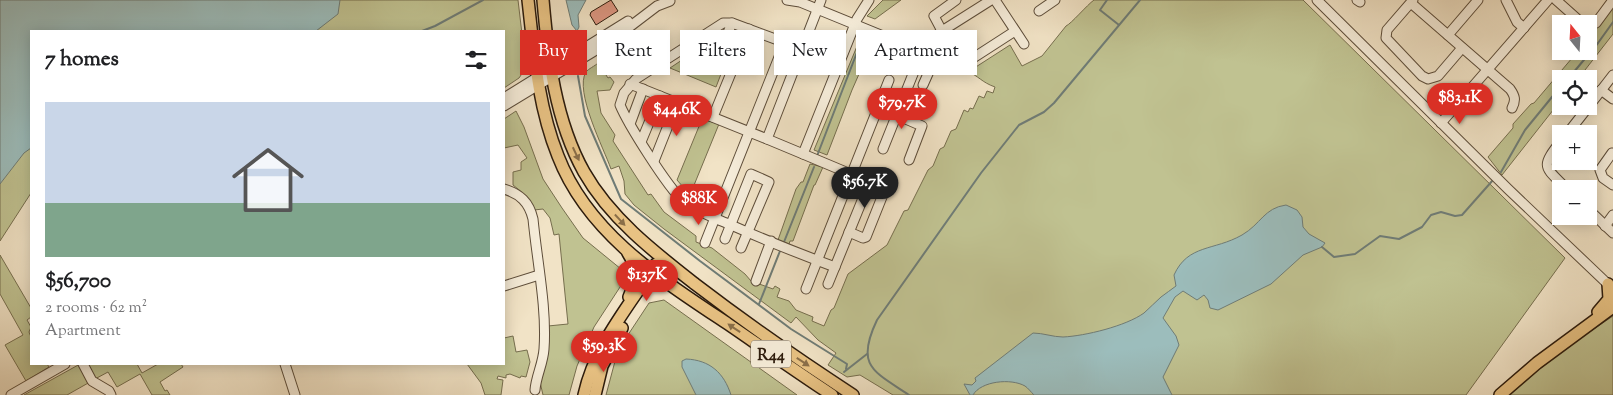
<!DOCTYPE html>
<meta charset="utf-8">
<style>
body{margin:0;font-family:"Sorts Mill Goudy",serif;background:#f2f2f2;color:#202124;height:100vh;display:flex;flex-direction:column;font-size:19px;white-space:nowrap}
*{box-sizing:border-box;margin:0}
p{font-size:16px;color:#757577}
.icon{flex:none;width:28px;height:28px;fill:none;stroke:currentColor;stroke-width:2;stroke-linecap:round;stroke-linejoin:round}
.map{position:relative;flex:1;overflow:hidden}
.panel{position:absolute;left:30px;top:30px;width:475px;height:335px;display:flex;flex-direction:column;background:#fff;border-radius:0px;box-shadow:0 2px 12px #0003}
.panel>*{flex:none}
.guide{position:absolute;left:520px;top:30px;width:475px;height:45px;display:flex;gap:10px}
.needle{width:32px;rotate:342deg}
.controls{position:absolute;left:1552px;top:15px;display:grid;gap:10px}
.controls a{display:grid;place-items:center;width:45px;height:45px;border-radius:0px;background:#fff;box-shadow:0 2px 12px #0003;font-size:25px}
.price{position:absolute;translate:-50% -42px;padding:0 11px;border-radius:18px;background:#d93025;color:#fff;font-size:16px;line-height:32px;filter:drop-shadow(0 1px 2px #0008)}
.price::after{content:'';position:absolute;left:50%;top:30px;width:15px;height:11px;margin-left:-8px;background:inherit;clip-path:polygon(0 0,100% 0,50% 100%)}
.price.current{background:#222;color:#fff}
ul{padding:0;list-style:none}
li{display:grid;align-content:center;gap:10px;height:265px;padding:0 15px}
li span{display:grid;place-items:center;height:155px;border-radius:0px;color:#555}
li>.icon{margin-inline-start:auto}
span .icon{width:90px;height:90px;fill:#fffc;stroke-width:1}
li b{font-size:21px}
h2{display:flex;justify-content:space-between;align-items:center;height:60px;padding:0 15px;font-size:21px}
.tag{padding:0 18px;border-radius:0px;background:#fff;box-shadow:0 2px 12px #0003;font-size:18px;line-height:45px}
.tag.current{background:#d93025;color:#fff}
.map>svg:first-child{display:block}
.green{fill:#c0c291;stroke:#766e4e}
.water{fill:#9cbdbc;stroke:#6f7c76}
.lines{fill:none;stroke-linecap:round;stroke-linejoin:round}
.stream{stroke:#6f7c76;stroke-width:2}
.building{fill:#de9782;stroke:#2c1b0c}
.minor-casing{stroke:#5d4d3a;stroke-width:11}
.major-casing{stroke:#2c1b0c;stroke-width:14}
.minor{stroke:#f6edda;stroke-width:9}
.major{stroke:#e8c283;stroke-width:11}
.oneway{fill:#8a6e48}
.labels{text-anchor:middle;stroke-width:4.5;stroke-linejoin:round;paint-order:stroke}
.shield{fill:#f6edda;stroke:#695a4a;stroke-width:1}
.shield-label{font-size:16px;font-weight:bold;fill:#2c1b0c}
</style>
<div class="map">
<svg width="1613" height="395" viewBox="0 0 1613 395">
<rect width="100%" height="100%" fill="#f1e3c6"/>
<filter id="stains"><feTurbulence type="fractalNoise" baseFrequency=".004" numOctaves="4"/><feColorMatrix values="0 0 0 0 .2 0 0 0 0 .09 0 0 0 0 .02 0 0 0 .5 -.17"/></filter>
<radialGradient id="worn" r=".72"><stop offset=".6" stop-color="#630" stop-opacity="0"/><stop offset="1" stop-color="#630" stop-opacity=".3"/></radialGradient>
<g class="green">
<polygon points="0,0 518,0 526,68 519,78 504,88 504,31 31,31 31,193 0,241"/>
<polygon points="883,0 901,0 875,19 867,16"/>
<path d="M1094,0H1303L1565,258L1466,395H893L860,375L847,377L828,365L836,353L818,340L796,317L791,323L664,229L634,205L625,194L624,181L619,166L611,169C604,149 574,91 586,72C588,69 595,66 598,63L608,78L610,77L614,82L610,90L597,91L601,113L615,135L613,141L648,195L651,194L664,212L696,236V242L712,248L745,274L751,281L773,289L775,286L780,289L777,297L789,301L796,310L813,317L812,321L824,326L831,310L834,308L848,274L887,245L904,211L908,210L928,170L933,166L940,149L944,147L951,131L956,129L964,110L968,112L970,108L973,109L979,96L984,98L987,91L993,93L995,87C981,82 979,76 968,72L1010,45L1022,66L1042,56L1066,26C1071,24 1087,5 1094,0Z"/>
<polygon points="1613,6 1613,34 1578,79 1561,79 1561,100 1502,175 1488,157 1513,128 1513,124 1531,104 1534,103 1578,51 1589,51 1591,29"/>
<polygon points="857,31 874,40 852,90 827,155 814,150 860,39 856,35"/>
<polygon points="685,58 690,60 690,62 721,74 716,87 670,68"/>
<polygon points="516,111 524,127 543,179 562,208 583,238 621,269 622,284 594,327 577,366 569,395 543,395 540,382 548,350 548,326 568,324 559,234 554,235 550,218 543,209 534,210 523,193 513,185 513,172 521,170 521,162 527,158 518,145 504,148 504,119"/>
<polygon points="702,119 719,124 690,195 677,180"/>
<polygon points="810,164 823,167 815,185 814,185 793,241 790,241 789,244 778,240 796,189 801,182 803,182"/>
<polygon points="0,255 31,308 31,317 27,320 31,327 29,332 31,337 31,364 47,364 49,367 26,381 5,345 23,335 0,294"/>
<polygon points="664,300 797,395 606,395 618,350 649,303"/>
<polygon points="1613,316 1613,395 1505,395 1549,359"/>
<polygon points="513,336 516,352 527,350 530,362 526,377 521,376 520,378 510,374 506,375 506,378 498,376 497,379 503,380 501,395 485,395 481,383 467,364 504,364 504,338"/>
<polygon points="80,364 90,382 67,395 24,395"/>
<polygon points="86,364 137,364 142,373 158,364 181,364 183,367 160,382 165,391 167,390 170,395 152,395 140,374 117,387 108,372 95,379"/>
</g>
<g class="water">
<polygon points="0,0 340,0 338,14 316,31 31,31 31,148 24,153 0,184"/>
<polygon points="566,0 586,0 578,15 579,27 577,31 572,25"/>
<path d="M1286,205L1297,210L1302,217L1303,227L1309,234L1325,243L1322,247L1303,255L1271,284L1218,310L1210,308L1208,300L1204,295L1197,300L1183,291L1175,297L1163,318L1176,336L1179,345L1163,377L1172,395H1034C1031,392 1028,388 1025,386C1011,378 981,381 973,395H970L964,384L972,385L976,381L975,378L1033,333C1043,333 1053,337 1063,337C1085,336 1126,326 1144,313C1150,308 1155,302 1161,297C1166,293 1171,290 1176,286L1174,275C1188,244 1214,251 1242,235C1261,224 1264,208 1286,205Z"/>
<path d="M686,359C710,360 724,373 731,395H696L682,367V361Z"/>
</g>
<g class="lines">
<g class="stream">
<polyline points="1107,0 1100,10 1119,25"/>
<polyline points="422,31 435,26 483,0"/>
<polyline points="578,76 585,116 621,199 700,261 791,329 847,364 846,369"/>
<polyline points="1568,79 1598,43 1613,22"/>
<polyline points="817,156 861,42 859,35"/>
<polyline points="1501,172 1525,130 1561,86"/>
<polyline points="784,242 814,167"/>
<polyline points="1322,247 1334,257 1355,254 1380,236 1399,239 1422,227 1431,215 1441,212 1455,216 1462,215 1493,180"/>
<polyline points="759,304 780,251"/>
<polyline points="844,372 867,354"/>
<path d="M909,395C873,371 855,366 877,320L981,173L1019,125L1044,112L1054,103L1140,0"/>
</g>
</g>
<polygon class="building" points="611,0 618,11 596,25 590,15 591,12"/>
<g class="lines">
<defs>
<g id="minor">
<polyline points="787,0 800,2 954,65 967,62 1015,31"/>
<polyline points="995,0 1024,44"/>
<polyline points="1317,0 1508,189 1613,289"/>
<polyline points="1357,0 1360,2"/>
<polyline points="1413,0 1387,30 1386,38 1422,76 1428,79 1438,76 1462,48"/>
<polyline points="1506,0 1517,22 1524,28"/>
<polyline points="1556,0 1583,24"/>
<path d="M1411,3L1510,89C1515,96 1516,100 1512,108"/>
<polyline points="1039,11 1055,0"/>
<polyline points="1589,26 1596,23 1613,0"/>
<polyline points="942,31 934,16 956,0"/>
<polyline points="1448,35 1478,0"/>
<polyline points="685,47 733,68"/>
<path d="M802,49L732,23H723L636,79L624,93L620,105C629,126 667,186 683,201C697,212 715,218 731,225C765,240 800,254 835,267"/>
<polyline points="716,61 732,23"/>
<polyline points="630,84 767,139 821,0"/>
<polyline points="923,85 935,58"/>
<polyline points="1601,90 1613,99"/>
<polyline points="504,98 628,21"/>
<polyline points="504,106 611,41 657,6 670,1"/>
<polyline points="1589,106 1613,75"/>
<polyline points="878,107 922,126 909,160"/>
<polyline points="713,117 749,29"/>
<polyline points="1441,123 1548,0"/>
<polyline points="630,124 643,89"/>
<polyline points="1567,134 1589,106"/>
<polyline points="767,139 803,154 857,19 869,0"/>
<path d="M1561,141C1540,168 1544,166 1567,189"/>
<polyline points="641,142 660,96"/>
<polyline points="883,149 925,44 942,31 991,0"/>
<polyline points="1612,153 1600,170 1603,178 1613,185"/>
<polyline points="803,154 884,188 884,192 866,237 863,238 849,232"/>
<polyline points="654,161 677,103"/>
<path d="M504,189C520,194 529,202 533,219C537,261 547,308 544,349C543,364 536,376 535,390"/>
<polyline points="1589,210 1613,233"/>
<polyline points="1605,226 1613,215"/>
<polyline points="725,239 751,174 769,182 741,248"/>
<polyline points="705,243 785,42"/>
<polyline points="756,281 771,241"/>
<polyline points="828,284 870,181"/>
<polyline points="504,286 539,275"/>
<polyline points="806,289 889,80"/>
<polyline points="83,364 92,381 109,391 111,395"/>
<polyline points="285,364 295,395"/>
<polyline points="11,395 65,364"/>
</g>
<g id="major">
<path d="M528,0C534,53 538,106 558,156C588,234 662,280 728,324C763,348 797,372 832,395"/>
<path d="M543,0C548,58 555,120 584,172C610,218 654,252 695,284C746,323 799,360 853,395"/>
<path d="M628,253C638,268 636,281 629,297"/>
<polyline points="1598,312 1609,299 1608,284"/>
<path d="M584,395C595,345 629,306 656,264"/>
<polyline points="595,395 602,366 622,328"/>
<polyline points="1500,395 1537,363 1613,307"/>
</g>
</defs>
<use href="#minor" class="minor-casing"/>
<use href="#major" class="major-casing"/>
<use href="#minor" class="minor"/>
<use href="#major" class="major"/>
</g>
<defs><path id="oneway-solid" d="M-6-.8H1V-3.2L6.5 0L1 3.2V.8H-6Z" transform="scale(1.25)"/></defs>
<g class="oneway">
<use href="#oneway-solid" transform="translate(576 154) rotate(65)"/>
<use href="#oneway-solid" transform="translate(620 220) rotate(47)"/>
<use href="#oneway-solid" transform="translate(734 328) rotate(-146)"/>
<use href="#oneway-solid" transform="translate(803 362) rotate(33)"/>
</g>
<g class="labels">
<rect class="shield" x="751" y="340.5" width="40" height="27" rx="4"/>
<g class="shield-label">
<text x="771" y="360">R44</text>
</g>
</g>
<rect width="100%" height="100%" filter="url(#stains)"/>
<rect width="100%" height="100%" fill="url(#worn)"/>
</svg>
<div class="controls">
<a><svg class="needle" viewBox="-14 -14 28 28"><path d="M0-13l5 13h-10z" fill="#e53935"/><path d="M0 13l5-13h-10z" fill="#757577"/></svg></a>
<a><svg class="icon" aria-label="locate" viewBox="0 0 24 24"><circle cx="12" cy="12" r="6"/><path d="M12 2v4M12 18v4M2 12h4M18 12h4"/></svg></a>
<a>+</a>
<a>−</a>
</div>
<b class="price" style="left:1460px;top:125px">$83.1K</b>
<b class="price" style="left:902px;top:130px">$79.7K</b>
<b class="price" style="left:677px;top:137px">$44.6K</b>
<b class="price current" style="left:865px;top:209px">$56.7K</b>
<b class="price" style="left:699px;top:226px">$88K</b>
<b class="price" style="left:647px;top:302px">$137K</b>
<b class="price" style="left:604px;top:373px">$59.3K</b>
<div class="guide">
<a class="tag current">Buy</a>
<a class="tag">Rent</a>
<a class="tag">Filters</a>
<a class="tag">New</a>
<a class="tag">Apartment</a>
</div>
<section class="panel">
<h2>7 homes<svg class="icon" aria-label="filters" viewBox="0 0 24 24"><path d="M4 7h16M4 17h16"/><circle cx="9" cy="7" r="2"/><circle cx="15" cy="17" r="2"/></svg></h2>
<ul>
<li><span style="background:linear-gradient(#c9d6e8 65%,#7fa58c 0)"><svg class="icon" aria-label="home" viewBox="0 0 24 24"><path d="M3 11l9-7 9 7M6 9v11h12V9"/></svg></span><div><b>$56,700</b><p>2 rooms · 62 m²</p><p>Apartment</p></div></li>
</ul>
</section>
</div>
